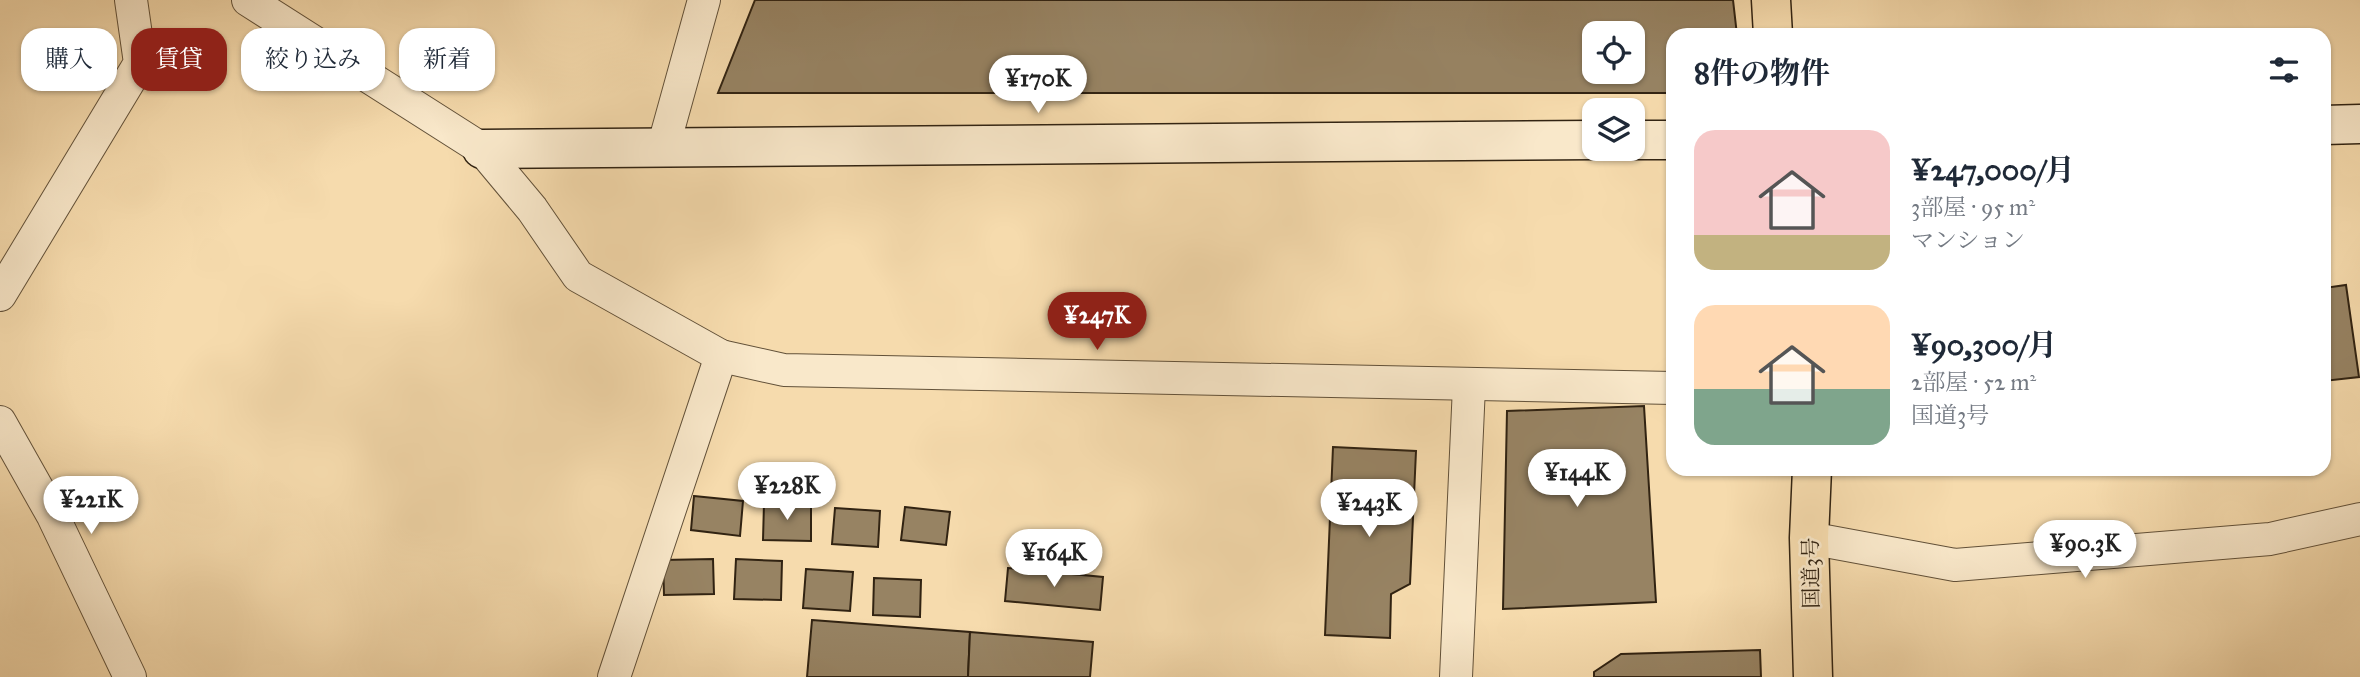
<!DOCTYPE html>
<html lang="ja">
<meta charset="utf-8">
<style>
body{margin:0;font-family:"IM FELL Great Primer","Noto Serif JP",serif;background:#f2f2f3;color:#1f2937;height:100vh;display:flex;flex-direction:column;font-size:26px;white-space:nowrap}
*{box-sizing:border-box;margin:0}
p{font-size:23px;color:#747a83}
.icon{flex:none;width:38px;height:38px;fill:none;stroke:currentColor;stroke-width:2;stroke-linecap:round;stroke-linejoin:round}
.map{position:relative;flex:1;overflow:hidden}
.panel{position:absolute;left:1666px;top:28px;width:665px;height:448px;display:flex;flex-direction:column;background:#fff;border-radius:21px;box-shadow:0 2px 5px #0004}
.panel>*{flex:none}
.hud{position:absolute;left:21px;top:28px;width:665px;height:63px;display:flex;gap:14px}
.fabs{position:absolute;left:1582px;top:21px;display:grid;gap:14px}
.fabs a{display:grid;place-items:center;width:63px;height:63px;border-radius:14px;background:#fff;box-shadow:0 2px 5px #0004;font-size:35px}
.price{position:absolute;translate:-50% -60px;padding:0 16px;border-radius:24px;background:#fff;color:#222;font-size:23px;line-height:46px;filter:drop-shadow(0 2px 4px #0008)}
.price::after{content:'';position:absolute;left:50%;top:42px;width:21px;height:16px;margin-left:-10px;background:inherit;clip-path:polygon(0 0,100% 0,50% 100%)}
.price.active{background:#8f2418;color:#fff}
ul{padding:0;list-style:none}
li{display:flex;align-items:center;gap:21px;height:175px;padding:0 28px}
li span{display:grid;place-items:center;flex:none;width:196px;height:140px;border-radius:21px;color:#555}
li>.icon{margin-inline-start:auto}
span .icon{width:84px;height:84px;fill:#fffc;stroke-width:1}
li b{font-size:30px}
h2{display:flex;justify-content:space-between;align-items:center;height:84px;padding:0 28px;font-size:30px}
.chip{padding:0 24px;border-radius:21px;background:#fff;box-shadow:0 2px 5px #0004;font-size:24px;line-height:63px}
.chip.active{background:#8f2418;color:#fff}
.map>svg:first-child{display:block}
.building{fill:#978363;stroke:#312312;stroke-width:2;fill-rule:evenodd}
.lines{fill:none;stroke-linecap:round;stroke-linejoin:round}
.street-casing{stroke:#625139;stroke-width:34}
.secondary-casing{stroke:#312312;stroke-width:41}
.highway-casing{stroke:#312312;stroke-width:41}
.street{stroke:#f9e8ca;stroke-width:32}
.secondary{stroke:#f9e8ca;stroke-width:38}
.highway{stroke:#f6dbad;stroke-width:38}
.labels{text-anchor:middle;stroke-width:5;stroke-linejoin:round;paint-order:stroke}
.street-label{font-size:21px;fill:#312312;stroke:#f9e8ca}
</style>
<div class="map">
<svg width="2360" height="677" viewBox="0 0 2360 677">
<rect width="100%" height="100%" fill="#f6dbad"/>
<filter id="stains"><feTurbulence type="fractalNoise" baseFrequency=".00286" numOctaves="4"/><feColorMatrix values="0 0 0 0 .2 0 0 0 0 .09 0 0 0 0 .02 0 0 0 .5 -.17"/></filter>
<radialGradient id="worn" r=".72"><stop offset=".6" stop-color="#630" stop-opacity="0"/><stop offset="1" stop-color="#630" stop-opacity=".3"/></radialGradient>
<g class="building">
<path d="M755,0H1733L1737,35H1673V93H718ZM1594,33H1633V72H1594Z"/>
<polygon points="2346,285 2359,377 2324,381 2324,288"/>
<polygon points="1644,406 1656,602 1503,609 1507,411"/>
<polygon points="1333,447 1416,451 1410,584 1391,594 1390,638 1325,635"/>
<polygon points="694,496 743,501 740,536 691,530"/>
<polygon points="764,503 811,503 811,541 763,540"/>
<polygon points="905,507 950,512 946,545 901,540"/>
<polygon points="835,508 880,511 878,547 832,544"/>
<polygon points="713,559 714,594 664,595 663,560"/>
<polygon points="736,559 782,561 781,600 734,599"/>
<polygon points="1008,568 1103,577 1100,610 1005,601"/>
<polygon points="806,569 853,572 850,611 803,608"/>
<polygon points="874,578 921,580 920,617 873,615"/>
<polygon points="812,620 970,632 968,677 807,677"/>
<polygon points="970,632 1093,642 1090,677 968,677"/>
<polygon points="1760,650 1761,677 1594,677 1594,672 1621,654"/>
</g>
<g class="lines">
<defs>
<g id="street">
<polyline points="248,0 482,149 532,209 578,276 721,356 784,370 1673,388"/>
<polyline points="663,148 704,0"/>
<polyline points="0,295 140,63 131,0"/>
<polyline points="0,422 53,516 130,677"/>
<polyline points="1809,538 1955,565 2270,539 2360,519"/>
<polyline points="614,677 721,356"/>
<polyline points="1456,677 1469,386"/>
</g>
<g id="secondary">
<polyline points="2324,125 2360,124"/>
<polyline points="1633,140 1673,140"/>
<polyline points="482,149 1594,140"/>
</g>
<g id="highway">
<polyline points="1771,0 1773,35"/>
<polyline points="1812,469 1809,538 1813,677"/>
</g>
</defs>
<use href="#street" class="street-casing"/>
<use href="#secondary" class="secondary-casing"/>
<use href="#highway" class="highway-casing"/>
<use href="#street" class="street"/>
<use href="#secondary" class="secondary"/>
<use href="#highway" class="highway"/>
</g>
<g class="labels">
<g class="street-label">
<text transform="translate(1811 573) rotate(-91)" y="7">国道3号</text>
</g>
</g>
<rect width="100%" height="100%" filter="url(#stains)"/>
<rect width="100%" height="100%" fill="url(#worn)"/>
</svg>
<div class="fabs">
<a><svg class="icon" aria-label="locate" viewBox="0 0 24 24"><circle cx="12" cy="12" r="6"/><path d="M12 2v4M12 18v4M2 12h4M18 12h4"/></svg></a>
<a><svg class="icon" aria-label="layers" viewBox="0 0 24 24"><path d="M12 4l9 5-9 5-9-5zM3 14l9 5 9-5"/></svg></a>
</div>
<b class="price" style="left:1038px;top:115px">¥170K</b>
<b class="price active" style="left:1097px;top:352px">¥247K</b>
<b class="price" style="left:1577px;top:509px">¥144K</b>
<b class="price" style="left:787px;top:522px">¥228K</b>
<b class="price" style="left:91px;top:536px">¥221K</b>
<b class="price" style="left:1369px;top:539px">¥243K</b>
<b class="price" style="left:2085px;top:580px">¥90.3K</b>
<b class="price" style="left:1054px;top:589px">¥164K</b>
<div class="hud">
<a class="chip">購入</a>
<a class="chip active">賃貸</a>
<a class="chip">絞り込み</a>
<a class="chip">新着</a>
</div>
<section class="panel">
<h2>8件の物件<svg class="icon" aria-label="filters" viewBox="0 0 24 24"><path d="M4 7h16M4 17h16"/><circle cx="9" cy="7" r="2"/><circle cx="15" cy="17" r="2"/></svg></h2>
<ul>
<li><span style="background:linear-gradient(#f6c9c9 75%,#c2b280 0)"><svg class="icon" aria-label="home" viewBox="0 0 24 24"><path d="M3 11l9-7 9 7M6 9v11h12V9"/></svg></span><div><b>¥247,000/月</b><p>3部屋 · 95 m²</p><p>マンション</p></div></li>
<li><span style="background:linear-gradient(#ffd9b3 60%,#7fa58c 0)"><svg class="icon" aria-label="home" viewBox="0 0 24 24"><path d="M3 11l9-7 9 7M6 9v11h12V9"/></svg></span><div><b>¥90,300/月</b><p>2部屋 · 52 m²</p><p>国道3号</p></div></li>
</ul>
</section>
</div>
